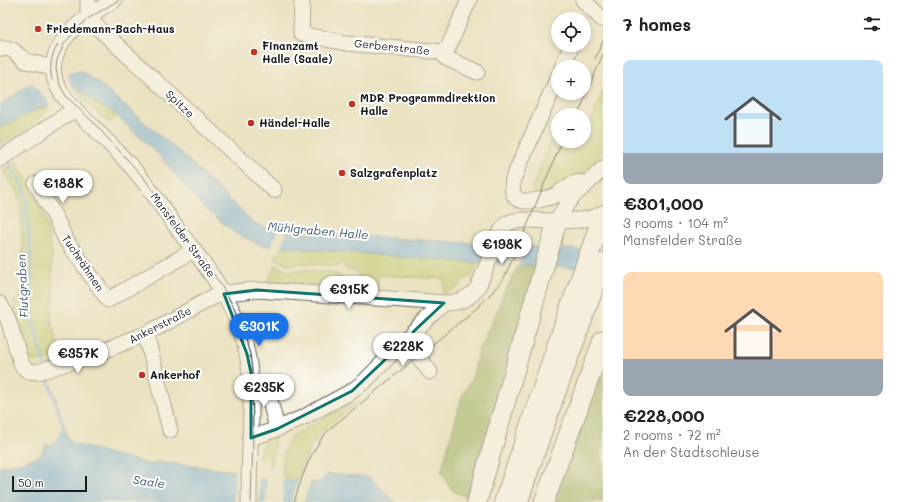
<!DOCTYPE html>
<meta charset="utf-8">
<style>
body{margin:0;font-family:Mali,sans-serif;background:#f6f6f6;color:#222;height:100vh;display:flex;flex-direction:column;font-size:15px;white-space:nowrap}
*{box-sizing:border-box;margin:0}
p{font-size:13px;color:#767676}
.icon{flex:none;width:22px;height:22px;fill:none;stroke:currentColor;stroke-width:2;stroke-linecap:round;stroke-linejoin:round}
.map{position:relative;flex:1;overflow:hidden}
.details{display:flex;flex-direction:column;background:#fff;width:300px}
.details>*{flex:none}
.fabs{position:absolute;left:551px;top:12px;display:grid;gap:8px}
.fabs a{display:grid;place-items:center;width:40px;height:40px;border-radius:50%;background:#fff;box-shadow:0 2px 6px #0003;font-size:20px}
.scale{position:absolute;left:12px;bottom:10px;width:75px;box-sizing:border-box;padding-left:4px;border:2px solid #1c1c1c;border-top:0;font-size:11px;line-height:14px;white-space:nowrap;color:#1c1c1c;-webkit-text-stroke:3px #fff;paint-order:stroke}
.price{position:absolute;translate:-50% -34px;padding:0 9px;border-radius:14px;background:#fff;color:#222;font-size:13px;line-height:26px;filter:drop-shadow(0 1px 2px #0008)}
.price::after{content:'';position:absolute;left:50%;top:24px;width:12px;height:9px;margin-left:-6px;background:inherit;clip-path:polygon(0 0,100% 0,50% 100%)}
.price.current{background:#1a73e8;color:#fff}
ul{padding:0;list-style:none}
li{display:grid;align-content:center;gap:8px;height:212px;padding:0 20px}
li span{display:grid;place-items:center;height:124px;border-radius:8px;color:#555}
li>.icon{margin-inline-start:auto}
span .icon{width:72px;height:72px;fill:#fffc;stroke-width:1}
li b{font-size:17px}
h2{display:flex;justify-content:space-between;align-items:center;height:48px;padding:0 20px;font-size:17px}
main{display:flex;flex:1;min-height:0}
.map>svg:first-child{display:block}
.green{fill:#bbc869;stroke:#6c7242}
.forest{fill:#94ac5d;stroke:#58643c}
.water{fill:#70ace1;stroke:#46647e}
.pier{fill:#ebe2c1}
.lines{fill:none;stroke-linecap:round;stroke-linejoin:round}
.stream{stroke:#70ace1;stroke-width:3}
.minor-casing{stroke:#646156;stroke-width:17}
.major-casing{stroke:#646156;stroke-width:21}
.minor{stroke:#fff;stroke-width:15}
.major{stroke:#fff;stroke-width:19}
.tram{stroke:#1c1c1c;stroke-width:1}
.marked{fill:none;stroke:#0f766e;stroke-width:3;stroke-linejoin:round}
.poi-dot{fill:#c8321e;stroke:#fff;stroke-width:1.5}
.labels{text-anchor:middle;stroke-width:4;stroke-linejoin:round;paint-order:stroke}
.poi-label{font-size:11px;font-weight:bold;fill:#1c1c1c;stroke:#fff;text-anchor:start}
.street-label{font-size:11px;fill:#1c1c1c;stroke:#fff}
.water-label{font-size:12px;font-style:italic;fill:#425d75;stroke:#fff}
</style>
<main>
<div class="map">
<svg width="603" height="502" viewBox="0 0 603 502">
<rect width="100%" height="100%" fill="#fff"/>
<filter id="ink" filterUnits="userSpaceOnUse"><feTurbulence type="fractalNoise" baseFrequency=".025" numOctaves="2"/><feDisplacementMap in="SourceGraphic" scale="8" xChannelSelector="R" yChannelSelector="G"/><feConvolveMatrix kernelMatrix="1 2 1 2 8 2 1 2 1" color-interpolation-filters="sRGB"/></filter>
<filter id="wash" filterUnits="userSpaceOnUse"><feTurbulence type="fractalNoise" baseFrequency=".012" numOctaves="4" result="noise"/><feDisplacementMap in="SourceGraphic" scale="16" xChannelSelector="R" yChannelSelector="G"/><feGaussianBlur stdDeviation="0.9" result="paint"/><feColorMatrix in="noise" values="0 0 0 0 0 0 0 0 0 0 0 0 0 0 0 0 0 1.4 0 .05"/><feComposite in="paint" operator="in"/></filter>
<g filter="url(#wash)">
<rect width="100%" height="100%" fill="#ebe2c1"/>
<g class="green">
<polygon points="82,91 97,104 113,112 117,115 110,123 97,113 78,93"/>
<path d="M603,91V152C592,165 580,177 565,185C556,189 545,193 536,197L532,187L556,129L558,130V141H584V138Z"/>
<path d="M49,106C39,124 17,135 0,146V128L35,110Z"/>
<polygon points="17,162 32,189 45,218 52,256 53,299 51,319 61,357 36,362 30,359 13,301 24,293 21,212 18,195 3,170"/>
<polygon points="281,247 463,262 478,263 472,276 468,277 457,288 443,294 444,279 378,275 377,290 352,270 345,269 343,263 337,267 304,263 291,265 275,260"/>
<polygon points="276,265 290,271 303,269 334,272 358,288 267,282"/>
<path d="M360,399V400C347,412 325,426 316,440C307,452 303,467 298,480H287L286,475H282C283,457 281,448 294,434Z"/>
<path d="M274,436L275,448L269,469V459L259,458C260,445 262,442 274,436Z"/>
</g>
<g class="forest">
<path d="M519,264L538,265L467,497C450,492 449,487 441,472L462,396L472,378L479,349L498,309L504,292L511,280Z"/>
<polygon points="603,367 603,502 552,502"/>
</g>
<g class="water">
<path d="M81,71L96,81L184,156L254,223L274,231L569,249L603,252V269L531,265L463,262L261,245L237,234L204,208L159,155L113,112L97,104L79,89L58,102L35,110L0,128V106C10,99 19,90 30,84C46,77 65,75 81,71Z"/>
<polygon points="64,428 71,443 151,465 159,462 235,471 242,479 295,480 311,483 320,482 327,474 369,477 396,502 109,502 96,501 93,502 0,502 0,466 23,462 41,455 45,445 54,444"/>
</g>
<g class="pier">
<polygon points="67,72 70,83 77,92 59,103 49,107 49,102 31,82 58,73"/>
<polygon points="278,229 287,229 280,249 271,248"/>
<polygon points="515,243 528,244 518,266 506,266"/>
<polygon points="235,469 243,477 259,477 259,502 234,502"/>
<polygon points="267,477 283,477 283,502 266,502"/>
<polygon points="299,478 311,481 303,502 291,502"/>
</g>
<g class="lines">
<g class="stream">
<polyline points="0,144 3,151"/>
<polyline points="8,159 25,191 31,259 32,317 45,365"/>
<polyline points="47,375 64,428"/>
</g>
</g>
</g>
<g filter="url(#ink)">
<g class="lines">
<defs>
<g id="minor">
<path d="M88,0C88,14 87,15 96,26L274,190"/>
<path d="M114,0C88,16 48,39 54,76C58,96 78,112 92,126C104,138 116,150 128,163C147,183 161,206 177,228C193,250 211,271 224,295C238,318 247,345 250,372C252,386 251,400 251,414C250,443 249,473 249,502"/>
<polyline points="302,0 301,34 346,43 442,52 446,58 477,72"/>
<polyline points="583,0 603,20"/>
<polyline points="0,48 11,49 26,61 53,68"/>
<polyline points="442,52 448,48 469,0"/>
<polyline points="562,67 572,45"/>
<path d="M558,77L513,179C509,202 522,203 539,200C545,198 552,198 557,194C563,191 569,184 576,183C579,182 584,183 588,183"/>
<polyline points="0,159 75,109"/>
<polyline points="36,184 55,217 66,240 108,300 194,250"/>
<polyline points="557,221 567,204 573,196 588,183 603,168"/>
<path d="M0,304L8,319L22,366L28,371L38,372L95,354L146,334L213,297C227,292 242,291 257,290L363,297L444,303C458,303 470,299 478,287L501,231L508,223L514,221L522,220L557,221L580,220L595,217L603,213"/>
<polyline points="413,332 418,356 430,372"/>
<polyline points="146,334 170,430"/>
<polyline points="251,394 265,395 270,400 277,429"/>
<polyline points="251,438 277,429 306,416 352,391 364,382 413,332 444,303"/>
</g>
<g id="major">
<polyline points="477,502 557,221"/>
<polyline points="504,502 558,342 603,215"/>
<polyline points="518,502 553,400 603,263"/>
<polyline points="544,502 603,340"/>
</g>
</defs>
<use href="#minor" class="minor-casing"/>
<use href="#major" class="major-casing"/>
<use href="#minor" class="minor"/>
<use href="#major" class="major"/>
<g class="tram">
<polyline points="119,0 89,18 78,28 64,44 60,53 57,60 56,68 58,79 61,87 66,96 94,123 144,178 215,276 226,293 233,306 240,323 250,354 252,371 253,437 251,502"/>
<polyline points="595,59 603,41"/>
<path d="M52,80C49,67 51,56 58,44"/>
<polyline points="578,115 603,54"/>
<path d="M294,502C301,480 308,457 322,438C325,434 329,430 332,427L477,308L488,297L504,278L522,238L562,141"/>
</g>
</g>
</g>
<path d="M0 0H603V502H0ZM257,290L444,303L413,332L418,356L391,354L352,391L277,429L251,438V373L247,354L224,294Z" fill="#ebe2c1" fill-opacity=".55" fill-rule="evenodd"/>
<path class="marked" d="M257,290L444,303L413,332L418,356L391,354L352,391L277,429L251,438V373L247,354L224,294Z"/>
<g class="poi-dot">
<circle cx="38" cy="29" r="4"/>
<circle cx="254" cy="52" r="4"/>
<circle cx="352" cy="104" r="4"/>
<circle cx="251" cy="123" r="4"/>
<circle cx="342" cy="173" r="4"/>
<circle cx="142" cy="375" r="4"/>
</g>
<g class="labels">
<g class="poi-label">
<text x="46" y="33">Friedemann-Bach-Haus</text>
<text x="262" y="50">Finanzamt<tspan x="262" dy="13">Halle (Saale)</tspan></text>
<text x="360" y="102">MDR Programmdirektion<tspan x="360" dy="13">Halle</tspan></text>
<text x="259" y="127">Händel-Halle</text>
<text x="350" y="177">Salzgrafenplatz</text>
<text x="150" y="379">Ankerhof</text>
</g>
<g class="street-label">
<text transform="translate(392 47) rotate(6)" y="4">Gerberstraße</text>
<text transform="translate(180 104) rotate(43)" y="4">Spitze</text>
<text transform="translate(183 235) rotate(54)" y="4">Mansfelder Straße</text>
<text transform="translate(83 263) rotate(56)" y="4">Tuchrähmen</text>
<text transform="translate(160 325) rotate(-27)" y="4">Ankerstraße</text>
</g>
<g class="water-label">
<text transform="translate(318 231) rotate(5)" y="4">Mühlgraben Halle</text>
<text transform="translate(23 286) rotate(-93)" y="4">Flutgraben</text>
<text transform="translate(149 482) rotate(8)" y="4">Saale</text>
</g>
</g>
</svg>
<div class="fabs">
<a><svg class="icon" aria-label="locate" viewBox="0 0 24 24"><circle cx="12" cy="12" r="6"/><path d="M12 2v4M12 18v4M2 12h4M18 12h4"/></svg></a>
<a>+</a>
<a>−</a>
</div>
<div class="scale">50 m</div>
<b class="price" style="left:63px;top:204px">€188K</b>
<b class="price" style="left:502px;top:265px">€198K</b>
<b class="price" style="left:349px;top:310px">€315K</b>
<b class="price current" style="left:259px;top:347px">€301K</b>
<b class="price" style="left:403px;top:367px">€228K</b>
<b class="price" style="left:78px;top:374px">€357K</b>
<b class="price" style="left:264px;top:408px">€235K</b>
</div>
<section class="details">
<h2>7 homes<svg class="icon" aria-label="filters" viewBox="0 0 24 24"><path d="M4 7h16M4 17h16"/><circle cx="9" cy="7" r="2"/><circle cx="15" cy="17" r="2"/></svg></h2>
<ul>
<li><span style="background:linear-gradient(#bfe0f5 75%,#9aa5b1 0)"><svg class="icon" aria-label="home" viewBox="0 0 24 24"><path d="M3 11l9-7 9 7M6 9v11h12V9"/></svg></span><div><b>€301,000</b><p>3 rooms · 104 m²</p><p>Mansfelder Straße</p></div></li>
<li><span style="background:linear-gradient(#ffd9b3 70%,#9aa5b1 0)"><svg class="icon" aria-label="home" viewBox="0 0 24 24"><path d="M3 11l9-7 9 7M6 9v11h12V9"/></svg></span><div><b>€228,000</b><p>2 rooms · 72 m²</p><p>An der Stadtschleuse</p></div></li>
</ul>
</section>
</main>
